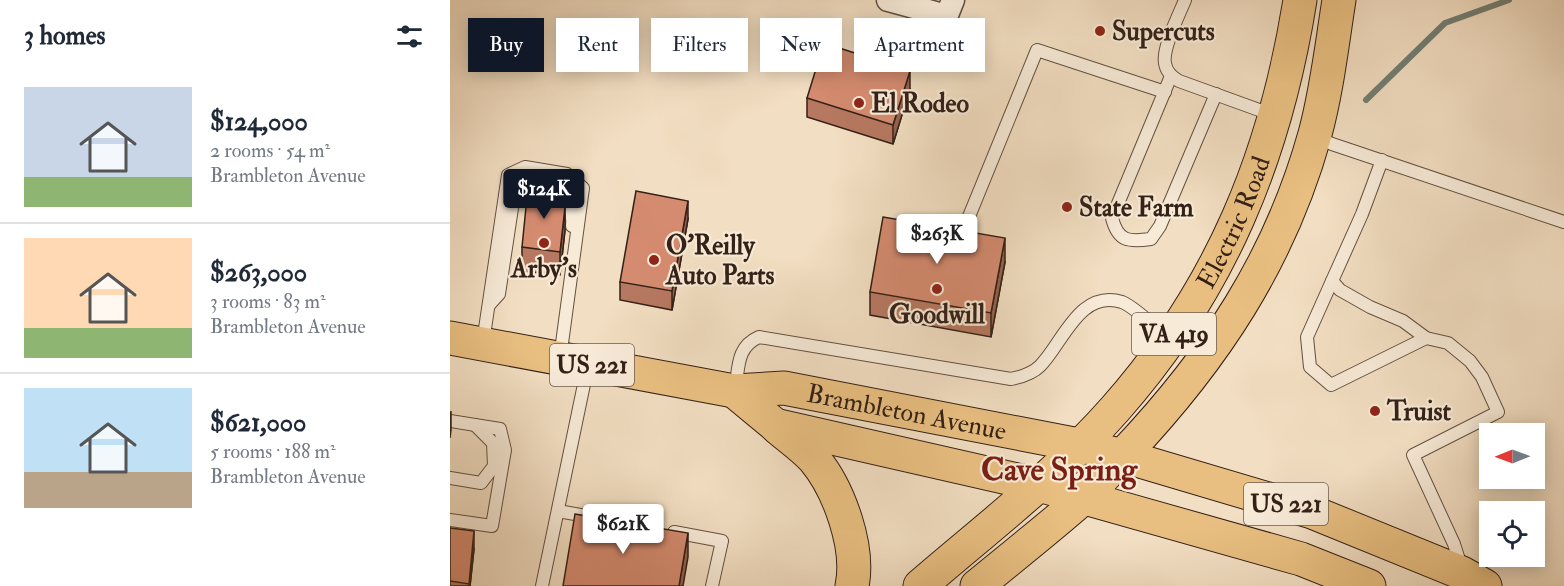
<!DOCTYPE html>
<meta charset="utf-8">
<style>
body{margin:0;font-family:"IM FELL Double Pica",serif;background:#f6f6f7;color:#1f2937;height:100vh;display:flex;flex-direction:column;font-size:22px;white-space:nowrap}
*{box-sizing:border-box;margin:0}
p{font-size:20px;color:#747a83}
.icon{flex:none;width:33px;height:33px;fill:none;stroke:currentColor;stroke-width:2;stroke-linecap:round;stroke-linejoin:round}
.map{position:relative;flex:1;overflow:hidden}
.panel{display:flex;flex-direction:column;background:#fff;width:450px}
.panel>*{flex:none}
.guide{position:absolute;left:18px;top:18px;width:570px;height:54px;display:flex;gap:12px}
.needle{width:39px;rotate:269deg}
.buttons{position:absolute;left:1029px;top:423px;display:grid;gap:12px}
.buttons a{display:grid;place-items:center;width:66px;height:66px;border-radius:0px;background:#fff;box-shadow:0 3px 15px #0003;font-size:30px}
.price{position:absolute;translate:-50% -51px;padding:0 14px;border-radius:6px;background:#fff;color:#222;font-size:20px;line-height:39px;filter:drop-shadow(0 2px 3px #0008)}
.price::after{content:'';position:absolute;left:50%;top:36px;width:18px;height:14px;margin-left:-9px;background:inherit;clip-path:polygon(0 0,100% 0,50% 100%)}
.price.on{background:#111827;color:#fff}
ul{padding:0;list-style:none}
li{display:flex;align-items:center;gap:18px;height:150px;padding:0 24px}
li+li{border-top:2px solid #e0e1e3}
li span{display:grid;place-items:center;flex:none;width:168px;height:120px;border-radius:0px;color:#555}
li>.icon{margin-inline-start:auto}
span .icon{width:72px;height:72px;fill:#fffc;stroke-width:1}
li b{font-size:26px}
h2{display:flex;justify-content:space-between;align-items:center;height:72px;padding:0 24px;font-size:26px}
.chip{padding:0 21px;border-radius:0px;background:#fff;box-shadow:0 3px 15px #0003;font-size:21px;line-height:54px}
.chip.on{background:#111827;color:#fff}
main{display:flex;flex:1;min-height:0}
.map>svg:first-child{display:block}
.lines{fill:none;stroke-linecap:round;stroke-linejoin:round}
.stream{stroke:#717e73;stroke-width:6}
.lane-casing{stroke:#635042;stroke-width:14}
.street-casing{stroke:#635042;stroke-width:25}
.primary-casing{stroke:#332017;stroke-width:35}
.lane{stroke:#f7ead7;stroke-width:12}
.street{stroke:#f7ead7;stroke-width:22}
.primary{stroke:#e9bf81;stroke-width:33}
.wall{fill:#b67860;stroke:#332017;stroke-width:1.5}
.shaded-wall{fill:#94614e;stroke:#332017;stroke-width:1.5}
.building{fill:#d48b70;stroke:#332017;stroke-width:1.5}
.poi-dot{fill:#8f2418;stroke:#f7ead7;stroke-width:2}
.labels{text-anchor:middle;stroke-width:4.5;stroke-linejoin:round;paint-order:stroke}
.shield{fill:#f7ead7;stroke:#6e5d51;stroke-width:1.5}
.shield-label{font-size:24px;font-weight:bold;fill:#332017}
.poi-label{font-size:26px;font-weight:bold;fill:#332017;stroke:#f7ead7;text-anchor:start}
.street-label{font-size:26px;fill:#332017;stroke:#f7ead7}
.district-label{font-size:32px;font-weight:bold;fill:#7a1f14;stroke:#f7ead7}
</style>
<main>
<section class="panel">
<h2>3 homes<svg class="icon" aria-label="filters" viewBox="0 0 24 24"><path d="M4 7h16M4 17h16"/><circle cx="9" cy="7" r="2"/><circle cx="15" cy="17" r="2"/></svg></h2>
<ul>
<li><span style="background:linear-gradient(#c9d6e8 75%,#8fb573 0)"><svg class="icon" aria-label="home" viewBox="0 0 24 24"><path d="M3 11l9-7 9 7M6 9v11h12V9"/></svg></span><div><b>$124,000</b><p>2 rooms · 54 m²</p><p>Brambleton Avenue</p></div></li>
<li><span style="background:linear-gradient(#ffd9b3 75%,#8fb573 0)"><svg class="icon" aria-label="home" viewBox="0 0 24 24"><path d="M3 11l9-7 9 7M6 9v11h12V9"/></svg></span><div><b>$263,000</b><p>3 rooms · 83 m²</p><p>Brambleton Avenue</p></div></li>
<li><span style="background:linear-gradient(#bfe0f5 70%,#b9a48a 0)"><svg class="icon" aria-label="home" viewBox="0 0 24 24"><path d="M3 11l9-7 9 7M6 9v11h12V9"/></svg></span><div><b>$621,000</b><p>5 rooms · 188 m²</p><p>Brambleton Avenue</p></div></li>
</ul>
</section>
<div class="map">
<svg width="1114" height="586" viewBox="0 0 1114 586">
<rect width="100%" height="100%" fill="#f2dec2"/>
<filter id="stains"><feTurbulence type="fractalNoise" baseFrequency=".00333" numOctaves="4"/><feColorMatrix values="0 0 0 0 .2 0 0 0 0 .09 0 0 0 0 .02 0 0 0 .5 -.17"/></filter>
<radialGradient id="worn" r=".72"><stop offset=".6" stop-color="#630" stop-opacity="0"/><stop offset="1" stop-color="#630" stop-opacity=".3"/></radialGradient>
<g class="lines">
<polyline class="stream" points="916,100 995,23 1059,0"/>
<defs>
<g id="lane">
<path d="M735,0C729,15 712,48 715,63C716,71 722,77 729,81L823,115"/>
<path d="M721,76L662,218C668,242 679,242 701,239L710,226L766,94"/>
<polyline points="866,137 882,144 1114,222"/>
<polyline points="932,160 912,214 882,281 890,290 920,307 953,321 976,338 998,343 1020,361 1032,377 1048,412 963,455 1004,544 1011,566"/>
<polyline points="518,219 587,50 715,92"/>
<polyline points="882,281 857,337 860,367 881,385 976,338"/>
<path d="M39,305L49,294L64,195L74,182C101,180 125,195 122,226"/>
<polyline points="33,342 58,175 75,167 117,174 133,188 110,358"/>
<path d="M285,390C289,368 286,347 309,337L561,379C571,377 582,374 590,366C613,343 629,289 672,302C683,306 709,330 719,339"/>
<polyline points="0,421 50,429 55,450 42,526 0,520"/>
<polyline points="0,478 31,483 44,466 43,443 25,425"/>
<polyline points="108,511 142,517"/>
<polyline points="224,532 272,541 262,586"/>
<polyline points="92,586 138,365"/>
</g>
<polyline id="street" points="438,0 493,15 497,15 503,0"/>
<g id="primary">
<path id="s1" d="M0,338L284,391L334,388L629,445L673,456L862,512L1012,573L1035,586"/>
<polyline points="284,391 325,425 589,485 851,559 919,586"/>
<path d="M328,428C340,438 354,448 364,459C389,489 410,547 402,586"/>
<path id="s2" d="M470,586C536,529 607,475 665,409C771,289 825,157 850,0"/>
<path d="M527,586C562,557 598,529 632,499C647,485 661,468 675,453C764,359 830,260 865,134C877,90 882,44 889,0"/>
</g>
</defs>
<use href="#lane" class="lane-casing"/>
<use href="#street" class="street-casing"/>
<use href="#primary" class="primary-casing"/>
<use href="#lane" class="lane"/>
<use href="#street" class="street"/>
<use href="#primary" class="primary"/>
</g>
<g class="wall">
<polygon points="460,89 443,144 357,117 357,98"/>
<polygon points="238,219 222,310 170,300 170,282"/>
<polygon points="115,230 110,275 72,271 72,247"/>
<polygon points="555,262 541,337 420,315 420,292"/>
<polygon points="0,528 24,549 20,586 0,586"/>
</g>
<g class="shaded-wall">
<polygon points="460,71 460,89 443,144 443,125"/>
<polygon points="238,201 238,219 222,310 222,291"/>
<polygon points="115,207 115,230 110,275 110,252"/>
<polygon points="555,238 555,262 541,337 541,313"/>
<polygon points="1,411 1,430 0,438 0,420"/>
<polygon points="24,531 24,549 20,586 19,586"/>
<polygon points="238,533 238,557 233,586 229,586"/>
</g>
<g class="building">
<polygon points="374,43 460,71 443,125 357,98"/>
<polygon points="78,187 113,191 115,207 110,252 72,247"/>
<polygon points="186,191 238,201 222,291 170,282"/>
<polygon points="433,217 555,238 541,313 420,292"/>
<polygon points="125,514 238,533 229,586 113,586"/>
<polygon points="0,528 24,531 19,584 0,581"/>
</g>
<g class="poi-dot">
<circle cx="650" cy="31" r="6"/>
<circle cx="409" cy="103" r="6"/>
<circle cx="617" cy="207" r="6"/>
<circle cx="94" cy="243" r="6"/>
<circle cx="204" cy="260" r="6"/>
<circle cx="487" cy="289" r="6"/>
<circle cx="925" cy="411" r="6"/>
</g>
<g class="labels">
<g class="shield">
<rect x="682" y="313" width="84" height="42" rx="4.5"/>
<rect x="100" y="344" width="84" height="42" rx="4.5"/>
<rect x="794" y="483" width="84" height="42" rx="4.5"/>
</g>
<g class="shield-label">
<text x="724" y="342">VA 419</text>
<text x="142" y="373">US 221</text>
<text x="836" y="512">US 221</text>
</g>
<g class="poi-label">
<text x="662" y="40">Supercuts</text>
<text x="421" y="112">El Rodeo</text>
<text x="629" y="216">State Farm</text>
<text x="216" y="254">O'Reilly<tspan x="216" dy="30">Auto Parts</tspan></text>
<text x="94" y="277" text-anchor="middle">Arby's</text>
<text x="487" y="323" text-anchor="middle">Goodwill</text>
<text x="937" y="420">Truist</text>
</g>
<g class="street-label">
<text dy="9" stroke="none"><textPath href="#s2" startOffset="486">Electric Road</textPath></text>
<text dy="9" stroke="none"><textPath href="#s1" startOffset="464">Brambleton Avenue</textPath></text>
</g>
<g class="district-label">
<text x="609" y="480">Cave Spring</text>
</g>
</g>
<rect width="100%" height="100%" filter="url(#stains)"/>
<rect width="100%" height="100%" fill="url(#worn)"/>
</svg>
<div class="buttons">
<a><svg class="needle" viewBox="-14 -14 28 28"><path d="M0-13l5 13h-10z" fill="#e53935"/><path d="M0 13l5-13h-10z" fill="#747a83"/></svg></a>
<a><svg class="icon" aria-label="locate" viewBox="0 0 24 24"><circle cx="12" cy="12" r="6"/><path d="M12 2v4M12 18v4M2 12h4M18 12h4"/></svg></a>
</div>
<b class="price on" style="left:94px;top:220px">$124K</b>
<b class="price" style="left:487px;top:265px">$263K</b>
<b class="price" style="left:173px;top:555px">$621K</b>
<div class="guide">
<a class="chip on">Buy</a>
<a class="chip">Rent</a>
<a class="chip">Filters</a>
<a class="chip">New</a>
<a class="chip">Apartment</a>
</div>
</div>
</main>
